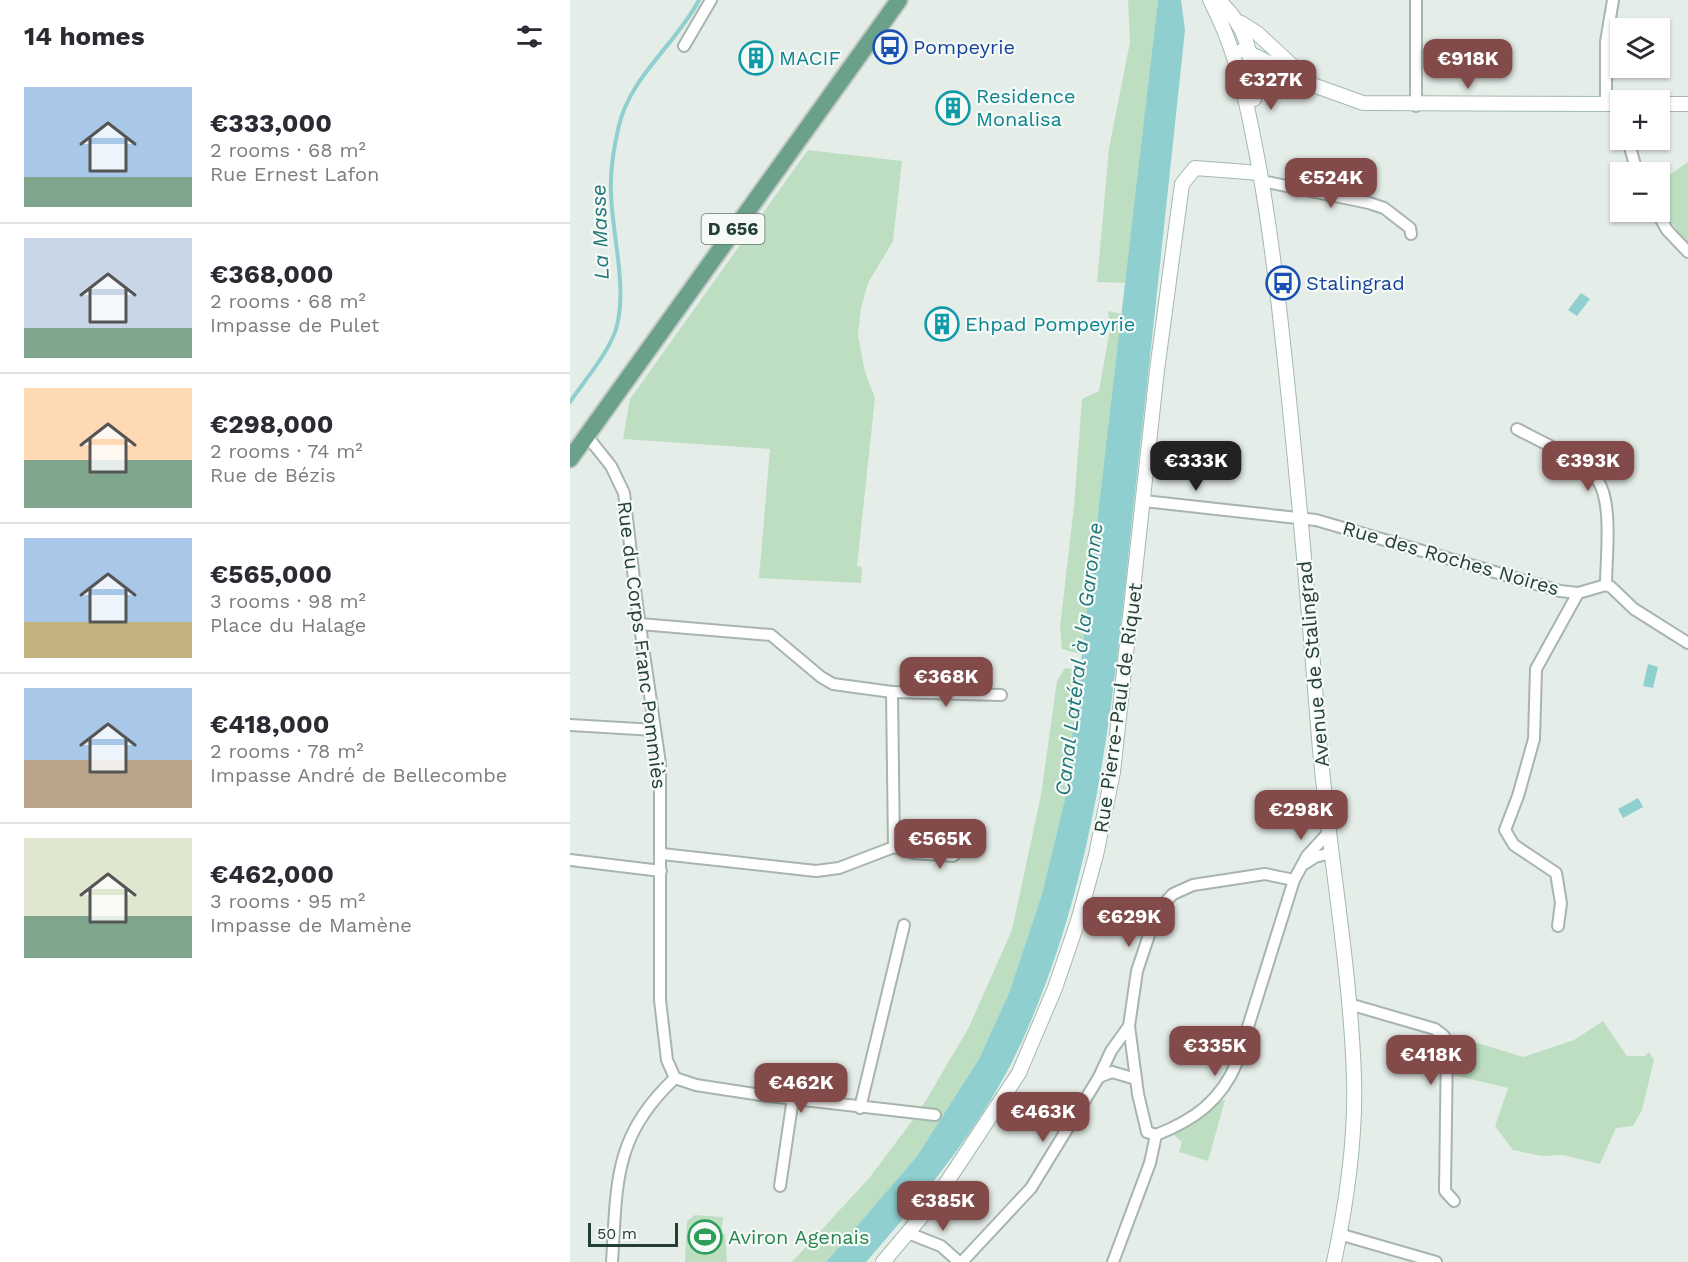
<!DOCTYPE html>
<meta charset="utf-8">
<style>
body{margin:0;font-family:"Work Sans",sans-serif;background:#f2f2f3;color:#2b2b33;height:100vh;display:flex;flex-direction:column;font-size:22px;white-space:nowrap}
*{box-sizing:border-box;margin:0}
p{font-size:20px;color:#7c7c81}
.icon{flex:none;width:33px;height:33px;fill:none;stroke:currentColor;stroke-width:2;stroke-linecap:round;stroke-linejoin:round}
.map{position:relative;flex:1;overflow:hidden}
.drawer{display:flex;flex-direction:column;background:#fff;width:570px}
.drawer>*{flex:none}
.fabs{position:absolute;left:1040px;top:18px;display:grid;gap:12px}
.fabs a{display:grid;place-items:center;width:60px;height:60px;border-radius:0px;background:#fff;box-shadow:0 2px 4px #0004;font-size:30px}
.scale{position:absolute;left:18px;bottom:15px;width:90px;box-sizing:border-box;padding-left:6px;border:3px solid #243f34;border-top:0;font-size:16px;line-height:21px;white-space:nowrap;color:#243f34;-webkit-text-stroke:4px #f5faf7;paint-order:stroke}
.price{position:absolute;translate:-50% -51px;padding:0 14px;border-radius:12px;background:#824a49;color:#fff;font-size:20px;line-height:39px;filter:drop-shadow(0 2px 3px #0008)}
.price::after{content:'';position:absolute;left:50%;top:36px;width:18px;height:14px;margin-left:-9px;background:inherit;clip-path:polygon(0 0,100% 0,50% 100%)}
.price.selected{background:#222;color:#fff}
ul{padding:0;list-style:none}
li{display:flex;align-items:center;gap:18px;height:150px;padding:0 24px}
li+li{border-top:2px solid #e1e1e2}
li span{display:grid;place-items:center;flex:none;width:168px;height:120px;border-radius:0px;color:#555}
li>.icon{margin-inline-start:auto}
span .icon{width:72px;height:72px;fill:#fffc;stroke-width:1}
li b{font-size:26px}
h2{display:flex;justify-content:space-between;align-items:center;height:72px;padding:0 24px;font-size:26px}
main{display:flex;flex:1;min-height:0}
.map>svg:first-child{display:block}
.green{fill:#bedec2}
.water{fill:#8fcfd0}
.lines{fill:none;stroke-linecap:round;stroke-linejoin:round}
.stream{stroke:#8fcfd0;stroke-width:4}
.street-casing{stroke:#a7b5ae;stroke-width:14}
.secondary-casing{stroke:#a3b9ae;stroke-width:16}
.primary-casing{stroke:#c2c9c6;stroke-width:20}
.street{stroke:#fff;stroke-width:10}
.secondary{stroke:#fff;stroke-width:14}
.primary{stroke:#6ba18b;stroke-width:16}
.labels{text-anchor:middle;stroke-width:4.5;stroke-linejoin:round;paint-order:stroke}
.shield{fill:#f5faf7;stroke:#63776e;stroke-width:1.5}
.shield-label{font-size:18px;font-weight:bold;fill:#243f34}
.transit-label{font-size:20px;fill:#164399;stroke:#f5faf7;text-anchor:start}
.culture-label{font-size:20px;fill:#0d838f;stroke:#f5faf7;text-anchor:start}
.street-label{font-size:20px;fill:#243f34;stroke:#f5faf7}
.leisure-label{font-size:20px;fill:#27864d;stroke:#f5faf7;text-anchor:start}
.water-label{font-size:21px;font-style:italic;fill:#207779;stroke:#f5faf7}
</style>
<main>
<section class="drawer">
<h2>14 homes<svg class="icon" aria-label="filters" viewBox="0 0 24 24"><path d="M4 7h16M4 17h16"/><circle cx="9" cy="7" r="2"/><circle cx="15" cy="17" r="2"/></svg></h2>
<ul>
<li><span style="background:linear-gradient(#a9c7e8 75%,#7fa58c 0)"><svg class="icon" aria-label="home" viewBox="0 0 24 24"><path d="M3 11l9-7 9 7M6 9v11h12V9"/></svg></span><div><b>€333,000</b><p>2 rooms · 68 m²</p><p>Rue Ernest Lafon</p></div></li>
<li><span style="background:linear-gradient(#c9d6e8 75%,#7fa58c 0)"><svg class="icon" aria-label="home" viewBox="0 0 24 24"><path d="M3 11l9-7 9 7M6 9v11h12V9"/></svg></span><div><b>€368,000</b><p>2 rooms · 68 m²</p><p>Impasse de Pulet</p></div></li>
<li><span style="background:linear-gradient(#ffd9b3 60%,#7fa58c 0)"><svg class="icon" aria-label="home" viewBox="0 0 24 24"><path d="M3 11l9-7 9 7M6 9v11h12V9"/></svg></span><div><b>€298,000</b><p>2 rooms · 74 m²</p><p>Rue de Bézis</p></div></li>
<li><span style="background:linear-gradient(#a9c7e8 70%,#c2b280 0)"><svg class="icon" aria-label="home" viewBox="0 0 24 24"><path d="M3 11l9-7 9 7M6 9v11h12V9"/></svg></span><div><b>€565,000</b><p>3 rooms · 98 m²</p><p>Place du Halage</p></div></li>
<li><span style="background:linear-gradient(#a9c7e8 60%,#b9a48a 0)"><svg class="icon" aria-label="home" viewBox="0 0 24 24"><path d="M3 11l9-7 9 7M6 9v11h12V9"/></svg></span><div><b>€418,000</b><p>2 rooms · 78 m²</p><p>Impasse André de Bellecombe</p></div></li>
<li><span style="background:linear-gradient(#dfe7d0 65%,#7fa58c 0)"><svg class="icon" aria-label="home" viewBox="0 0 24 24"><path d="M3 11l9-7 9 7M6 9v11h12V9"/></svg></span><div><b>€462,000</b><p>3 rooms · 95 m²</p><p>Impasse de Mamène</p></div></li>
</ul>
</section>
<div class="map">
<svg width="1118" height="1262" viewBox="0 0 1118 1262">
<rect width="100%" height="100%" fill="#e5ede8"/>
<g class="green">
<polygon points="558,0 588,0 556,283 527,282 539,148 560,42"/>
<polygon points="238,150 332,161 323,241 298,283 291,308 288,335 295,372 305,398 287,566 292,567 291,583 189,578 200,449 53,439 60,399"/>
<polygon points="1118,162 1118,245 1089,207 1089,182"/>
<polygon points="538,311 552,314 513,655 492,649 490,627 504,506 512,399 529,391 540,329"/>
<polygon points="495,668 505,669 511,676 495,799 472,894 439,993 409,1059 347,1156 256,1262 222,1262 300,1177 351,1109 399,1027 442,930 471,795 487,681"/>
<polygon points="1033,1021 1057,1056 1075,1056 1079,1052 1084,1060 1072,1110 1063,1126 1046,1128 1030,1164 993,1155 972,1156 943,1150 925,1126 938,1088 883,1075 885,1036 953,1057 1004,1040"/>
<polygon points="655,1100 638,1161 609,1152 612,1142 603,1134 650,1101"/>
<polygon points="125,1215 153,1217 151,1233 155,1234 157,1262 115,1262 117,1221"/>
</g>
<g class="water">
<path d="M588,0H611L615,30C598,190 581,350 563,511C544,692 529,870 453,1039C415,1123 356,1193 296,1262H256L347,1156L409,1059L439,993L472,894L495,799Z"/>
<polygon points="1011,293 1020,299 1007,316 998,310"/>
<polygon points="1078,664 1088,667 1083,688 1073,686"/>
<polygon points="1068,798 1073,807 1053,818 1048,809"/>
</g>
<g class="lines">
<path class="stream" d="M0,402C14,381 39,352 46,329C58,289 42,234 41,193C40,172 44,146 49,125C61,76 106,44 129,0"/>
<defs>
<g id="street">
<polyline points="846,0 846,106"/>
<polyline points="114,46 141,0"/>
<polyline points="1036,105 1036,42 1043,0"/>
<polyline points="1058,140 1067,172"/>
<polyline points="692,181 799,203 814,208 840,228 841,234"/>
<polyline points="1087,212 1097,230 1118,252"/>
<path d="M947,429C969,441 1013,459 1028,481C1043,503 1036,558 1036,585"/>
<polyline points="17,436 41,466 54,493 67,605 90,764 90,1000 97,1060 105,1078"/>
<polyline points="574,501 746,520 990,591 1008,593 1036,585 1041,587 1064,609 1118,643"/>
<polyline points="70,624 201,635 251,677 263,684 322,692 324,847 269,868 246,871 92,854"/>
<polyline points="322,692 431,695"/>
<polyline points="0,725 85,730"/>
<polyline points="324,847 344,853 383,856 404,837"/>
<polyline points="0,860 91,871"/>
<polyline points="736,863 745,857 761,853"/>
<polyline points="988,926 991,903 986,873 944,845 935,830 948,796 964,739 966,669 1008,593"/>
<polyline points="779,1004 865,1029 874,1036 877,1043 875,1191 884,1201"/>
<polyline points="529,1077 541,1051 559,1026"/>
<polyline points="105,1078 126,1085 191,1095 365,1115"/>
<polyline points="290,1108 334,925"/>
<polyline points="586,1135 577,1132 568,1094 559,1026 567,971 587,911 603,894 623,885 695,874 724,880"/>
<polyline points="210,1186 223,1098"/>
<polyline points="338,1233 371,1246 389,1262"/>
<polyline points="769,1234 866,1262"/>
<path d="M42,1262C47,1183 43,1136 105,1078"/>
<polyline points="392,1262 461,1188 529,1077 542,1072 566,1079"/>
<path d="M543,1262L580,1163L586,1135C624,1120 651,1101 667,1062L724,880L737,856L759,832"/>
</g>
<g id="secondary">
<path d="M640,0C665,47 675,94 685,146C698,211 706,277 713,343C727,471 738,598 748,726C757,844 780,960 784,1077C786,1139 777,1201 764,1262"/>
<path d="M648,0C682,31 680,56 684,99"/>
<polyline points="671,23 687,33 743,85 793,103 1050,104"/>
<polyline points="673,50 728,77"/>
<polyline points="1089,104 1118,104"/>
<polyline points="313,1262 363,1203 449,1073 485,988 508,921 526,855 543,772 587,370 612,184 625,168 690,173"/>
</g>
<polyline id="primary" points="0,459 329,0"/>
</defs>
<use href="#street" class="street-casing"/>
<use href="#secondary" class="secondary-casing"/>
<use href="#primary" class="primary-casing"/>
<use href="#street" class="street"/>
<use href="#secondary" class="secondary"/>
<use href="#primary" class="primary"/>
</g>
<defs>
<symbol id="bus-ring" viewBox="-11 -11 22 22"><circle r="9.5" fill="#f5faf7" stroke="#1a4fb4" stroke-width="1.5"/><path d="M-5-6H5V4H4V6H2V4H-2V6H-4V4H-5ZM-3.5-4V0h7V-4ZM-3.5 1.2v1.5H-2V1.2ZM2 1.2v1.5H3.5V1.2Z" fill="#1a4fb4"/></symbol>
<symbol id="building-ring" viewBox="-11 -11 22 22"><circle r="9.5" fill="#f5faf7" stroke="#0f9aa8" stroke-width="1.5"/><path d="M-4-6H4V6H1V3H-1V6H-4ZM-2.5-4.3h1.7v1.8h-1.7ZM.8-4.3h1.7v1.8H.8ZM-2.5-1h1.7V.8h-1.7ZM.8-1h1.7V.8H.8Z" fill="#0f9aa8"/></symbol>
<symbol id="stadium-ring" viewBox="-11 -11 22 22"><circle r="9.5" fill="#f5faf7" stroke="#2e9e5b" stroke-width="1.5"/><path d="M0-5a6.5 5 0 1 0 0 10a6.5 5 0 1 0 0-10ZM-3.5-1.8h7v3.6h-7Z" fill="#2e9e5b"/></symbol>
</defs>
<g fill-rule="evenodd">
<use href="#bus-ring" x="301" y="28" width="38" height="38"/>
<use href="#building-ring" x="167" y="39" width="38" height="38"/>
<use href="#building-ring" x="364" y="89" width="38" height="38"/>
<use href="#bus-ring" x="694" y="264" width="38" height="38"/>
<use href="#building-ring" x="353" y="305" width="38" height="38"/>
<use href="#stadium-ring" x="116" y="1218" width="38" height="38"/>
</g>
<g class="labels">
<rect class="shield" x="131.5" y="214" width="63" height="30" rx="4.5"/>
<g class="shield-label">
<text x="163" y="235">D 656</text>
</g>
<g class="transit-label">
<text x="343" y="54">Pompeyrie</text>
<text x="736" y="290">Stalingrad</text>
</g>
<g class="culture-label">
<text x="209" y="65">MACIF</text>
<text x="406" y="103">Residence<tspan x="406" dy="23">Monalisa</tspan></text>
<text x="395" y="331">Ehpad Pompeyrie</text>
</g>
<g class="street-label">
<text transform="translate(881 558) rotate(16)" y="7">Rue des Roches Noires</text>
<text transform="translate(72 645) rotate(83)" y="7">Rue du Corps Franc Pommiès</text>
<text transform="translate(743 664) rotate(-95)" y="7">Avenue de Stalingrad</text>
<text transform="translate(548 708) rotate(-82)" y="7">Rue Pierre-Paul de Riquet</text>
</g>
<g class="leisure-label">
<text x="158" y="1244">Aviron Agenais</text>
</g>
<g class="water-label">
<text transform="translate(30 232) rotate(-92)" y="7">La Masse</text>
<text transform="translate(509 659) rotate(-83)" y="7">Canal Latéral à la Garonne</text>
</g>
</g>
</svg>
<div class="fabs">
<a><svg class="icon" aria-label="layers" viewBox="0 0 24 24"><path d="M12 4l9 5-9 5-9-5zM3 14l9 5 9-5"/></svg></a>
<a>+</a>
<a>−</a>
</div>
<div class="scale">50 m</div>
<b class="price" style="left:898px;top:90px">€918K</b>
<b class="price" style="left:701px;top:111px">€327K</b>
<b class="price" style="left:761px;top:209px">€524K</b>
<b class="price selected" style="left:626px;top:492px">€333K</b>
<b class="price" style="left:1018px;top:492px">€393K</b>
<b class="price" style="left:376px;top:708px">€368K</b>
<b class="price" style="left:731px;top:841px">€298K</b>
<b class="price" style="left:370px;top:870px">€565K</b>
<b class="price" style="left:559px;top:948px">€629K</b>
<b class="price" style="left:645px;top:1077px">€335K</b>
<b class="price" style="left:861px;top:1086px">€418K</b>
<b class="price" style="left:231px;top:1114px">€462K</b>
<b class="price" style="left:473px;top:1143px">€463K</b>
<b class="price" style="left:373px;top:1232px">€385K</b>
</div>
</main>
